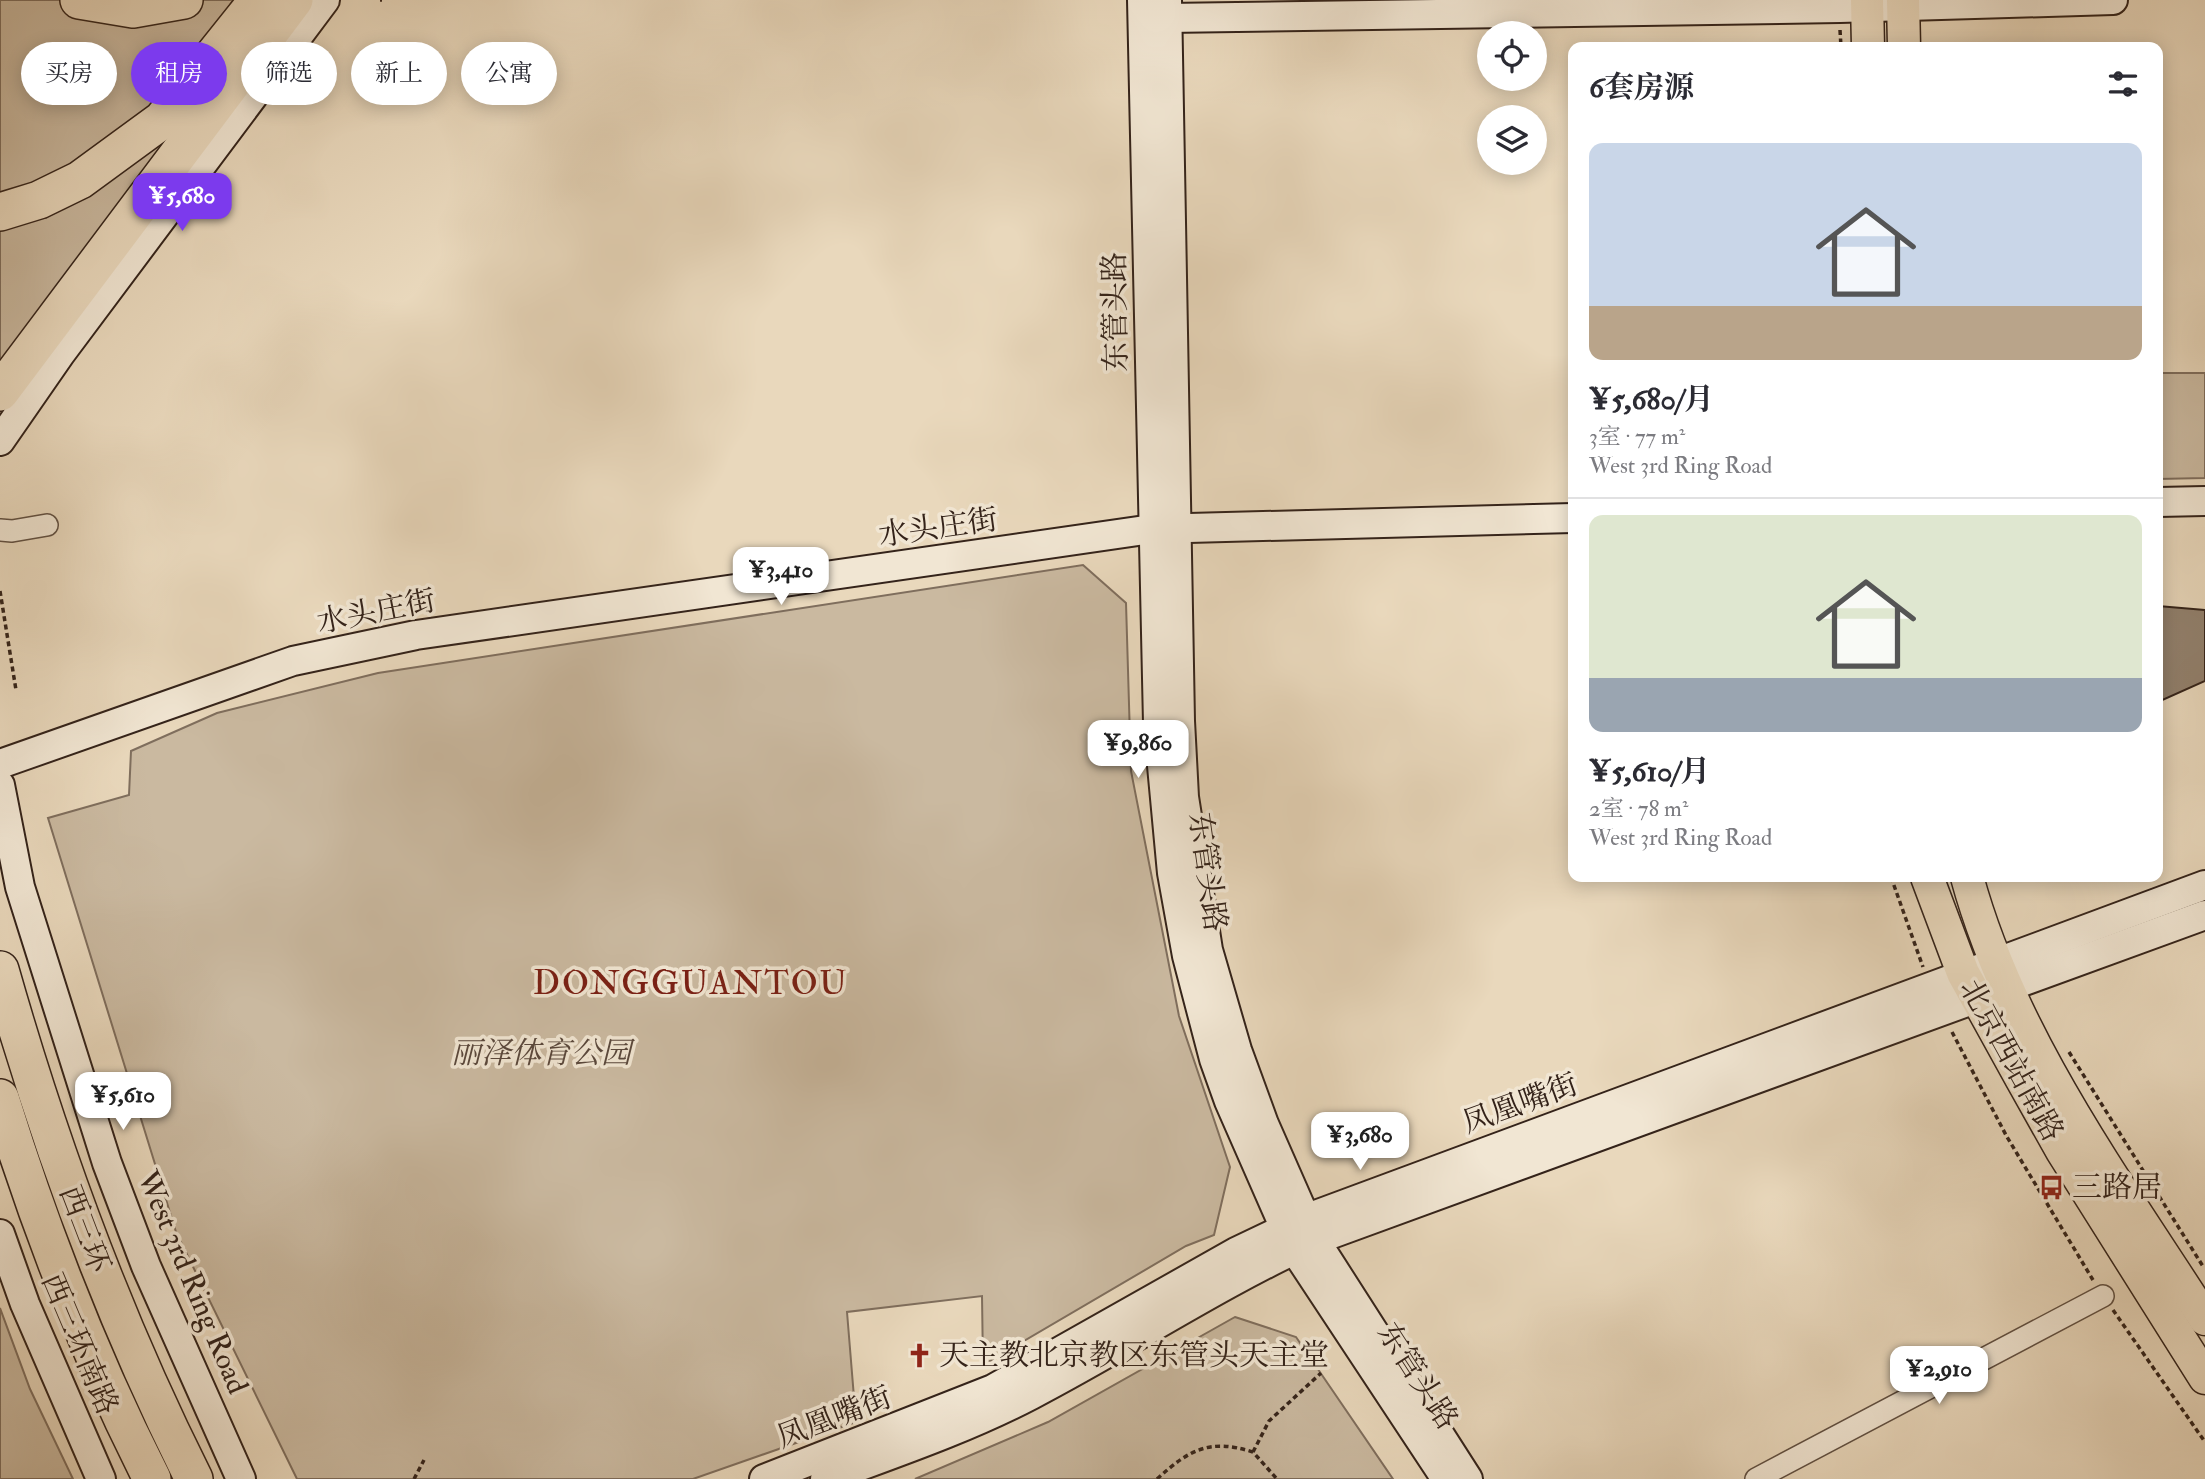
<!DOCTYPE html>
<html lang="zh">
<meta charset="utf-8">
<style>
body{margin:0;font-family:"IM FELL Double Pica","Noto Serif SC",serif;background:#f2f2f3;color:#2b2b33;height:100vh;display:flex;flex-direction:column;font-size:26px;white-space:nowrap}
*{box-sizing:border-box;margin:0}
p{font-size:23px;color:#7c7c81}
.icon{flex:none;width:38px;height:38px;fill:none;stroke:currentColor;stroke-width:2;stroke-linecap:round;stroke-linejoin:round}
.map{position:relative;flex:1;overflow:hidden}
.panel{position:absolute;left:1568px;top:42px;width:595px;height:840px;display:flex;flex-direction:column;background:#fff;border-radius:14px;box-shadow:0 4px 18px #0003}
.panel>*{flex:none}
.top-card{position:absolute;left:21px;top:42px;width:665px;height:63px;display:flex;gap:14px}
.buttons{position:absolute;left:1477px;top:21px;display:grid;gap:14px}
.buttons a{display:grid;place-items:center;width:70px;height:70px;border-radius:50%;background:#fff;box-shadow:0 4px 18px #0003;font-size:35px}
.price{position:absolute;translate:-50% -60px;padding:0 16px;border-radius:14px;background:#fff;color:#222;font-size:23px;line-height:46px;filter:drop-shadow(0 2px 4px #0008)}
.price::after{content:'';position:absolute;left:50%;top:42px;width:21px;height:16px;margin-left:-10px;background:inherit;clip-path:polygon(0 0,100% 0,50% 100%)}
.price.selected{background:#7c3aed;color:#fff}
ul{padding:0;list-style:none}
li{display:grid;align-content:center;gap:14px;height:371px;padding:0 21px}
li+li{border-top:2px solid #e1e1e2}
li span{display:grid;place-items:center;height:217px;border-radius:14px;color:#555}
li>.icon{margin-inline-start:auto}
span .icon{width:126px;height:126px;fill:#fffc;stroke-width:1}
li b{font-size:30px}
h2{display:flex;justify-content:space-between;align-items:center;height:84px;padding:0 21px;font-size:30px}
.pill{padding:0 24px;border-radius:32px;background:#fff;box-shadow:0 4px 18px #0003;font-size:24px;line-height:63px}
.pill.selected{background:#7c3aed;color:#fff}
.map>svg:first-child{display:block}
.green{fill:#cab9a0;stroke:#7f6e5d;stroke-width:2}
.building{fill:#92816e;stroke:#34231a;stroke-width:2}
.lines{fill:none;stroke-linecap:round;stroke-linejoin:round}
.street-casing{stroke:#615042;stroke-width:24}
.secondary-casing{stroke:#34231a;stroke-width:32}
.primary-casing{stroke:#34231a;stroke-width:35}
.highway-casing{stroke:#34231a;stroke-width:40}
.path{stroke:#34231a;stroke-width:3.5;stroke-dasharray:5 3.5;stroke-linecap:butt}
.street{stroke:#f1e6d3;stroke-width:21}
.secondary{stroke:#f1e6d3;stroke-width:28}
.primary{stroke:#e9d8bc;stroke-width:32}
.highway{stroke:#e9d8bc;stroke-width:37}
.labels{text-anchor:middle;stroke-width:7;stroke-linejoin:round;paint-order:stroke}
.street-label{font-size:30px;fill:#34231a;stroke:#f1e6d3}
.park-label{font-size:30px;font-style:italic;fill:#5a483c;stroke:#f1e6d3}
.poi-label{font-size:30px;fill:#34231a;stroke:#f1e6d3;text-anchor:start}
.quarter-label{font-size:33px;letter-spacing:2px;fill:#7a1f14;stroke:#f1e6d3}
</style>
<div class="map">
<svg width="2205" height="1479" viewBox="0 0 2205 1479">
<rect width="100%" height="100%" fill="#e9d8bc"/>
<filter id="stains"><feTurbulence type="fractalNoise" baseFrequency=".00286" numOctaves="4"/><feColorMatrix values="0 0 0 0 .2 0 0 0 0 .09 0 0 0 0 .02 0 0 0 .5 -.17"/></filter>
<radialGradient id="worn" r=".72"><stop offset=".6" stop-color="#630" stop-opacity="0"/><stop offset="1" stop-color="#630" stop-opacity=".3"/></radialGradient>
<g class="green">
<polygon points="0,0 233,0 212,36 224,82 0,387"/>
<polygon points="2158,373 2205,373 2205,478 2158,479"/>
<polygon points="1083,565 1126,603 1131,771 1179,1016 1230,1167 1214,1235 1186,1246 983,1365 982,1296 847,1312 856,1422 693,1479 297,1479 176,1232 48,818 129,795 131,751 217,713 378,673"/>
<polygon points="0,1308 30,1389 73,1479 0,1479"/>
<polygon points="1235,1317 1296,1337 1393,1479 915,1479 1048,1422"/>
</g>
<polygon class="building" points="2158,606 2205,610 2205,681 2158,702"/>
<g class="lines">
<defs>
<g id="street">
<polyline points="0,530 12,531 47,525"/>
<polyline points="1756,1479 2103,1296"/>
</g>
<g id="secondary">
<polyline points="1142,0 1158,723 1172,873 1187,956 1214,1059 1229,1101 1294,1249 1446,1479"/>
<polyline points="1167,0 1180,721 1184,797 1208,950 1237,1050 1264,1124 1315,1240 1468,1479"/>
<polyline points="1151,12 1167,18 1840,8 2113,0"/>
<polyline points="0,441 61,353 325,0"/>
<polyline points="2158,502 2205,501"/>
<polyline points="0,764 293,661 416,635 1152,529 1573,518"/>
<polyline points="0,785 20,887 107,1163 146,1266 241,1479"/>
<polyline points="0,1234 25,1304 101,1479"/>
<polyline points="764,1479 993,1389 1236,1252 1305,1219 2205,885"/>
<path d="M825,1479C895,1453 966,1429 1031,1395C1127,1345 1217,1285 1315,1240L2205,915"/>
</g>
<g id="primary">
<polyline points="1867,0 1868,47"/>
<polyline points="1903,0 1904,47"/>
<polyline points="1927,877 1963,973 2021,1078 2062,1151 2205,1378"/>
<path d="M1967,877C2011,1039 2116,1180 2205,1319"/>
</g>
<g id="highway">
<polyline points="79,0 133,9 184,0"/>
<polyline points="0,212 39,200 80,180 162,120 258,0"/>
<polyline points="0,392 294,0"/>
<path d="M0,970C50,1146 112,1316 194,1479"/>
<path d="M0,1098C40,1228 90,1357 152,1479"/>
</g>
</defs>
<use href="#street" class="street-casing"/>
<use href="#secondary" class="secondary-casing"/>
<use href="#primary" class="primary-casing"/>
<use href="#highway" class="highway-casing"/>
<g class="path">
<polyline points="380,0 382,0"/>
<polyline points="1840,30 1841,47"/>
<polyline points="0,591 16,690"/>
<polyline points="1891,877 1923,967"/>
<polyline points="1952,1032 2007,1137 2093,1280"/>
<polyline points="2069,1052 2204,1268"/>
<polyline points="2113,1310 2205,1442"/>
<polyline points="1253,1452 1269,1421 1321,1373"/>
<polyline points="414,1479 424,1460"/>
<path d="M1157,1479C1189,1450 1209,1438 1253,1452L1277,1479"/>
</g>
<use href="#street" class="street"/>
<use href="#secondary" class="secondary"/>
<use href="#primary" class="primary"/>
<use href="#highway" class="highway"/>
</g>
<defs>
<symbol id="bus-bare" viewBox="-9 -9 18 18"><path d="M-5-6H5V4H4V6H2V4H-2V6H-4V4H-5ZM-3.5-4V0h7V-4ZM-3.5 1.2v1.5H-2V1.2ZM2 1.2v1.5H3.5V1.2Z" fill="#8f2418" stroke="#f1e6d3" stroke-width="2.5" paint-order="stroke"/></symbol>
<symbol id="church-bare" viewBox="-9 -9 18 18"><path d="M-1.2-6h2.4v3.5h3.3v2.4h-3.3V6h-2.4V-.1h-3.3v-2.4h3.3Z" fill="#8f2418" stroke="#f1e6d3" stroke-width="2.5" paint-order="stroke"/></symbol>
</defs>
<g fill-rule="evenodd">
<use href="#bus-bare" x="2034" y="1170" width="35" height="35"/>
<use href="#church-bare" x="902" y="1338" width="35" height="35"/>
</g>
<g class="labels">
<g class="street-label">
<text transform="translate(1115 312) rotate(-91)" y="10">东管头路</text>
<text transform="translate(938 527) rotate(-8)" y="10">水头庄街</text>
<text transform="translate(376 611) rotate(-11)" y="10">水头庄街</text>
<text transform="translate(1208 872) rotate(82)" y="10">东管头路</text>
<text transform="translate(2012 1060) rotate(61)" y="10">北京西站南路</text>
<text transform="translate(1520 1103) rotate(-20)" y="10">凤凰嘴街</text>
<text transform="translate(85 1229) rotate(69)" y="10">西三环</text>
<text transform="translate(193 1282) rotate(67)" y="10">West 3rd Ring Road</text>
<text transform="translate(80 1344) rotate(67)" y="10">西三环南路</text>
<text transform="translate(1418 1376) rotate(57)" y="10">东管头路</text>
<text transform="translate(834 1417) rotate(-21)" y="10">凤凰嘴街</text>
</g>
<g class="park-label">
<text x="541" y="1063">丽泽体育公园</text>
</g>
<g class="poi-label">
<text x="2072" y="1197">三路居</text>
<text x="939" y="1365">天主教北京教区东管头天主堂</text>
</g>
<g class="quarter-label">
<text x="691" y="994">DONGGUANTOU</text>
</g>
</g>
<rect width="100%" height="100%" filter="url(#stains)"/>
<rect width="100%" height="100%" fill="url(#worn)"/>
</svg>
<div class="buttons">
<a><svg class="icon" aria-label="locate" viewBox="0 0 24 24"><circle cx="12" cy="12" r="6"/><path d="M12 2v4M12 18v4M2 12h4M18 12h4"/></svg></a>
<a><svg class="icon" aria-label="layers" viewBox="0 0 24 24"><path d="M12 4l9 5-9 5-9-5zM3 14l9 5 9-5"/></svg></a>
</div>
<b class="price selected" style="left:182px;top:233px">¥5,680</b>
<b class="price" style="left:781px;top:607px">¥3,410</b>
<b class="price" style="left:1138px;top:780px">¥9,860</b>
<b class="price" style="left:123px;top:1132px">¥5,610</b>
<b class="price" style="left:1360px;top:1172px">¥3,680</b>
<b class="price" style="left:1939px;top:1406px">¥2,910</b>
<div class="top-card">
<a class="pill">买房</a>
<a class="pill selected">租房</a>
<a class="pill">筛选</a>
<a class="pill">新上</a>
<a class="pill">公寓</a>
</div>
<section class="panel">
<h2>6套房源<svg class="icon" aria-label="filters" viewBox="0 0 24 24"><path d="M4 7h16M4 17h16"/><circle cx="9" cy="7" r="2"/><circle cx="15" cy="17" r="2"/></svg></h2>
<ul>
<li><span style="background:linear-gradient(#c9d6e8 75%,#b9a48a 0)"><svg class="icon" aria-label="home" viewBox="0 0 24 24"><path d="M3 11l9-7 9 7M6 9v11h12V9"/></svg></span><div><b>¥5,680/月</b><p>3室 · 77 m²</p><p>West 3rd Ring Road</p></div></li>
<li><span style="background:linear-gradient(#dfe7d0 75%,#9aa5b1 0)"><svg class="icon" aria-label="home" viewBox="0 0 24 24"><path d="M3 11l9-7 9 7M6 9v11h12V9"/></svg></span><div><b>¥5,610/月</b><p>2室 · 78 m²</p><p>West 3rd Ring Road</p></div></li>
</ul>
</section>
</div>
